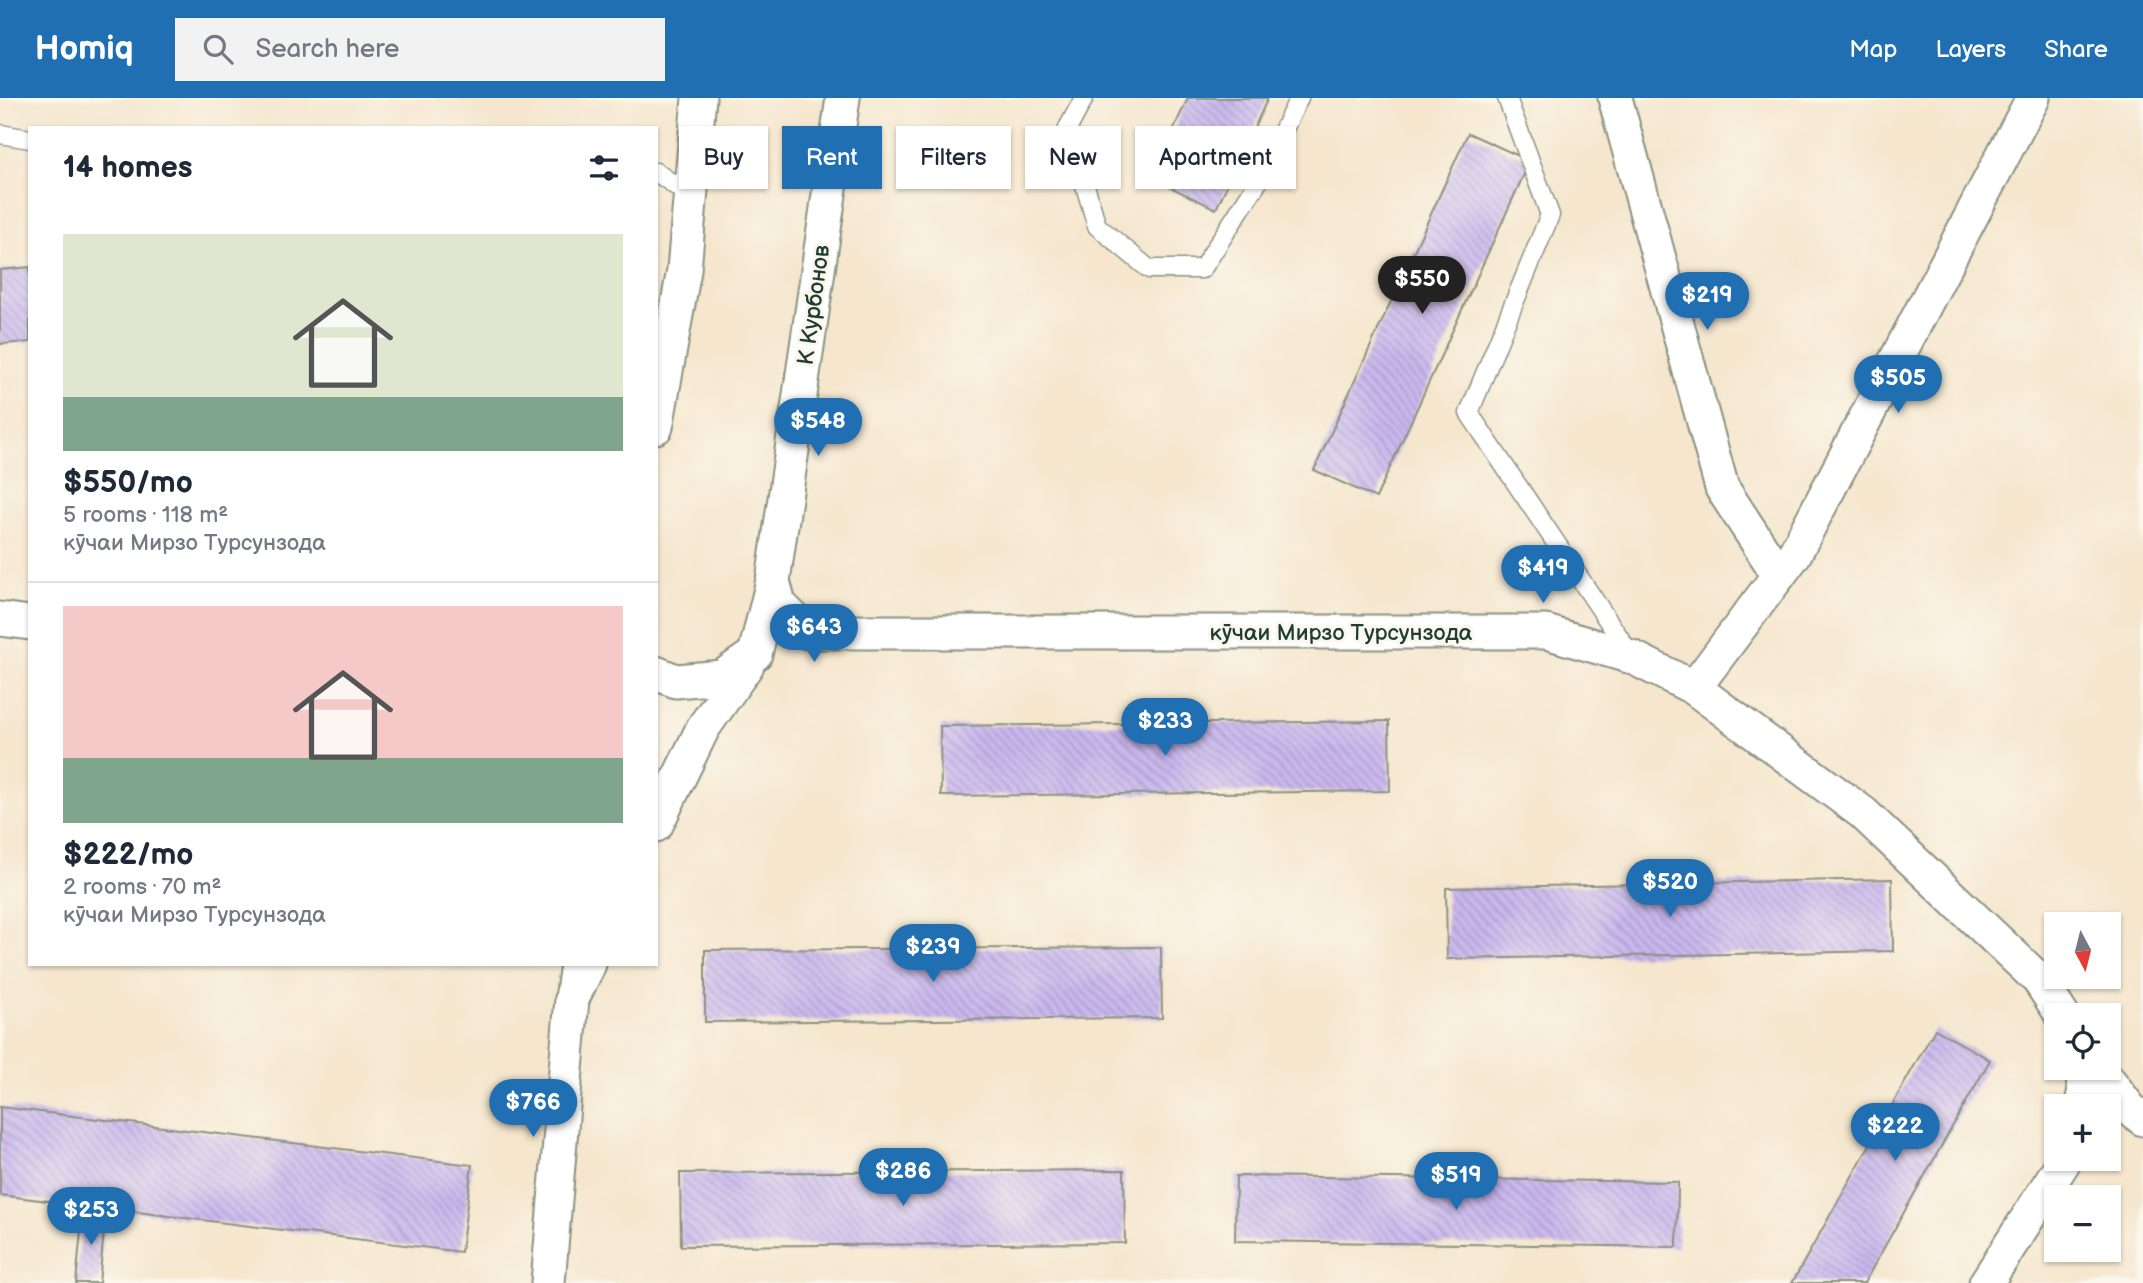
<!DOCTYPE html>
<meta charset="utf-8">
<style>
body{margin:0;font-family:"Balsamiq Sans",sans-serif;background:#f2f2f3;color:#1f2937;height:100vh;display:flex;flex-direction:column;font-size:26px;white-space:nowrap}
*{box-sizing:border-box;margin:0}
p{font-size:23px;color:#747a83}
.icon{flex:none;width:38px;height:38px;fill:none;stroke:currentColor;stroke-width:2;stroke-linecap:round;stroke-linejoin:round}
.map{position:relative;flex:1;overflow:hidden}
.panel{position:absolute;left:28px;top:28px;width:630px;height:840px;display:flex;flex-direction:column;background:#fff;border-radius:0px;box-shadow:0 2px 5px #0004}
.panel>*{flex:none}
.hud{position:absolute;left:679px;top:28px;width:665px;height:63px;display:flex;gap:14px}
.needle{width:46px;rotate:173deg}
.controls{position:absolute;left:2044px;top:814px;display:grid;gap:14px}
.controls a{display:grid;place-items:center;width:77px;height:77px;border-radius:0px;background:#fff;box-shadow:0 2px 5px #0004;font-size:35px}
.price{position:absolute;translate:-50% -60px;padding:0 16px;border-radius:24px;background:#1f6fb2;color:#fff;font-size:23px;line-height:46px;filter:drop-shadow(0 2px 4px #0008)}
.price::after{content:'';position:absolute;left:50%;top:42px;width:21px;height:16px;margin-left:-10px;background:inherit;clip-path:polygon(0 0,100% 0,50% 100%)}
.price.current{background:#222;color:#fff}
ul{padding:0;list-style:none}
li{display:grid;align-content:center;gap:14px;height:371px;padding:0 35px}
li+li{border-top:2px solid #e0e1e3}
li span{display:grid;place-items:center;height:217px;border-radius:0px;color:#555}
li>.icon{margin-inline-start:auto}
span .icon{width:126px;height:126px;fill:#fffc;stroke-width:1}
li b{font-size:30px}
h2{display:flex;justify-content:space-between;align-items:center;height:84px;padding:0 35px;font-size:30px}
.pill{padding:0 24px;border-radius:0px;background:#fff;box-shadow:0 2px 5px #0004;font-size:24px;line-height:63px}
.pill.current{background:#1f6fb2;color:#fff}
header{display:flex;align-items:center;gap:42px;box-sizing:border-box;height:98px;padding:0 35px;background:#1f6fb2;color:#fff}
header strong{font-size:33px}
nav{display:flex;gap:38px;margin-inline-start:auto;font-size:24px}
.search{width:490px;height:63px;background:#f2f2f3;display:flex;align-items:center;gap:18px;box-sizing:border-box;padding:0 24px;border-radius:0px;color:#747a83;font-size:26px}
.map>svg:first-child{display:block}
.building{fill:url(#building-back-hatch)}
.lines{fill:none;stroke-linecap:round;stroke-linejoin:round}
.service-casing{stroke:#8a9280;stroke-width:21}
.minor-casing{stroke:#8a9280;stroke-width:37}
.service{stroke:#fff;stroke-width:18}
.minor{stroke:#fff;stroke-width:33}
.labels{text-anchor:middle;stroke-width:6;stroke-linejoin:round;paint-order:stroke}
.street-label{font-size:23px;fill:#1f3d34;stroke:#fbf7ec}
</style>
<header>
<strong>Homiq</strong>
<div class="search"><svg class="icon" aria-label="search" viewBox="0 0 24 24"><circle cx="10" cy="10" r="6"/><path d="M15 15l6 6"/></svg>Search here</div>
<nav><a>Map</a><a>Layers</a><a>Share</a></nav>
</header>
<div class="map">
<svg width="2143" height="1185" viewBox="0 0 2143 1185">
<defs>
<pattern id="building-back-hatch" width="6" height="6" patternUnits="userSpaceOnUse" patternTransform="scale(1.75)"><rect width="6" height="6" fill="#cab8ef"/><path d="M-1 5l2 2M0 0l6 6M5-1l2 2" fill="none" stroke="#a397c2"/></pattern>
</defs>
<rect width="100%" height="100%" fill="#fbf7ec"/>
<filter id="ink" filterUnits="userSpaceOnUse"><feTurbulence type="fractalNoise" baseFrequency=".0143" numOctaves="2"/><feDisplacementMap in="SourceGraphic" scale="14" xChannelSelector="R" yChannelSelector="G"/><feConvolveMatrix kernelMatrix="1 2 1 2 8 2 1 2 1" color-interpolation-filters="sRGB"/></filter>
<filter id="wash" filterUnits="userSpaceOnUse"><feTurbulence type="fractalNoise" baseFrequency=".00686" numOctaves="4" result="noise"/><feDisplacementMap in="SourceGraphic" scale="28" xChannelSelector="R" yChannelSelector="G"/><feGaussianBlur stdDeviation="1.57" result="paint"/><feColorMatrix in="noise" values="0 0 0 0 0 0 0 0 0 0 0 0 0 0 0 0 0 1.4 0 .05"/><feComposite in="paint" operator="in"/></filter>
<g filter="url(#wash)">
<rect width="100%" height="100%" fill="#f5e6cd"/>
<g id="blocks">
<g class="building">
<polygon points="1188,0 1268,0 1216,111 1151,80"/>
<polygon points="1468,35 1530,63 1376,400 1314,372"/>
<polygon points="30,169 30,244 0,246 0,172"/>
<polygon points="1389,623 1390,693 941,698 940,628"/>
<polygon points="1892,781 1893,853 1447,861 1446,790"/>
<polygon points="1161,849 1162,920 705,924 705,852"/>
<polygon points="1935,931 1990,962 1864,1185 1792,1185"/>
<polygon points="0,1009 472,1067 461,1154 0,1097"/>
<polygon points="1124,1072 1125,1145 681,1148 680,1075"/>
<polygon points="1236,1078 1678,1084 1677,1149 1235,1143"/>
<polygon points="83,1112 106,1113 99,1185 76,1185"/>
</g>
</g>
</g>
<g filter="url(#ink)">
<use href="#blocks" fill-opacity="0" stroke="#8a9280" stroke-width="2"/>
<g class="lines">
<defs>
<g id="service">
<polyline points="1084,0 1068,30 1097,128 1149,171 1202,171 1258,84 1299,0"/>
<polyline points="1507,0 1550,117 1469,315 1631,557"/>
<polyline points="0,36 30,41"/>
<polyline points="656,74 690,98"/>
</g>
<g id="minor">
<polyline points="1615,0 1722,390 1779,477"/>
<polyline points="656,329 684,172 699,0"/>
<polyline points="773,483 779,506 807,534 1546,534 1632,559 1694,590 1863,715 2039,882 2062,917"/>
<polyline points="0,521 30,525"/>
<polyline points="656,575 676,583 722,579 755,556 773,483 843,0"/>
<polyline points="1694,590 1794,457 2033,0"/>
<polyline points="656,727 703,630 747,567"/>
<polyline points="577,866 572,901 589,866"/>
<polyline points="2099,970 2130,1011 2143,1021"/>
<polyline points="2081,1008 2085,993 2081,970"/>
<polyline points="548,1185 572,901"/>
<polyline points="1986,1185 2066,1060"/>
</g>
</defs>
<use href="#service" class="service-casing"/>
<use href="#minor" class="minor-casing"/>
<use href="#service" class="service"/>
<use href="#minor" class="minor"/>
</g>
</g>
<g class="labels">
<g class="street-label">
<text transform="translate(813 207) rotate(-82)" y="8">К Курбонов</text>
<text x="1341" y="542">кӯчаи Мирзо Турсунзода</text>
</g>
</g>
</svg>
<div class="controls">
<a><svg class="needle" viewBox="-14 -14 28 28"><path d="M0-13l5 13h-10z" fill="#e53935"/><path d="M0 13l5-13h-10z" fill="#747a83"/></svg></a>
<a><svg class="icon" aria-label="locate" viewBox="0 0 24 24"><circle cx="12" cy="12" r="6"/><path d="M12 2v4M12 18v4M2 12h4M18 12h4"/></svg></a>
<a>+</a>
<a>−</a>
</div>
<b class="price current" style="left:1422px;top:218px">$550</b>
<b class="price" style="left:1707px;top:234px">$219</b>
<b class="price" style="left:1898px;top:317px">$505</b>
<b class="price" style="left:818px;top:360px">$548</b>
<b class="price" style="left:1543px;top:507px">$419</b>
<b class="price" style="left:814px;top:566px">$643</b>
<b class="price" style="left:1165px;top:660px">$233</b>
<b class="price" style="left:1670px;top:821px">$520</b>
<b class="price" style="left:933px;top:886px">$239</b>
<b class="price" style="left:533px;top:1041px">$766</b>
<b class="price" style="left:1895px;top:1065px">$222</b>
<b class="price" style="left:903px;top:1110px">$286</b>
<b class="price" style="left:1456px;top:1114px">$519</b>
<b class="price" style="left:91px;top:1149px">$253</b>
<div class="hud">
<a class="pill">Buy</a>
<a class="pill current">Rent</a>
<a class="pill">Filters</a>
<a class="pill">New</a>
<a class="pill">Apartment</a>
</div>
<section class="panel">
<h2>14 homes<svg class="icon" aria-label="filters" viewBox="0 0 24 24"><path d="M4 7h16M4 17h16"/><circle cx="9" cy="7" r="2"/><circle cx="15" cy="17" r="2"/></svg></h2>
<ul>
<li><span style="background:linear-gradient(#dfe7d0 75%,#7fa58c 0)"><svg class="icon" aria-label="home" viewBox="0 0 24 24"><path d="M3 11l9-7 9 7M6 9v11h12V9"/></svg></span><div><b>$550/mo</b><p>5 rooms · 118 m²</p><p>кӯчаи Мирзо Турсунзода</p></div></li>
<li><span style="background:linear-gradient(#f6c9c9 70%,#7fa58c 0)"><svg class="icon" aria-label="home" viewBox="0 0 24 24"><path d="M3 11l9-7 9 7M6 9v11h12V9"/></svg></span><div><b>$222/mo</b><p>2 rooms · 70 m²</p><p>кӯчаи Мирзо Турсунзода</p></div></li>
</ul>
</section>
</div>
